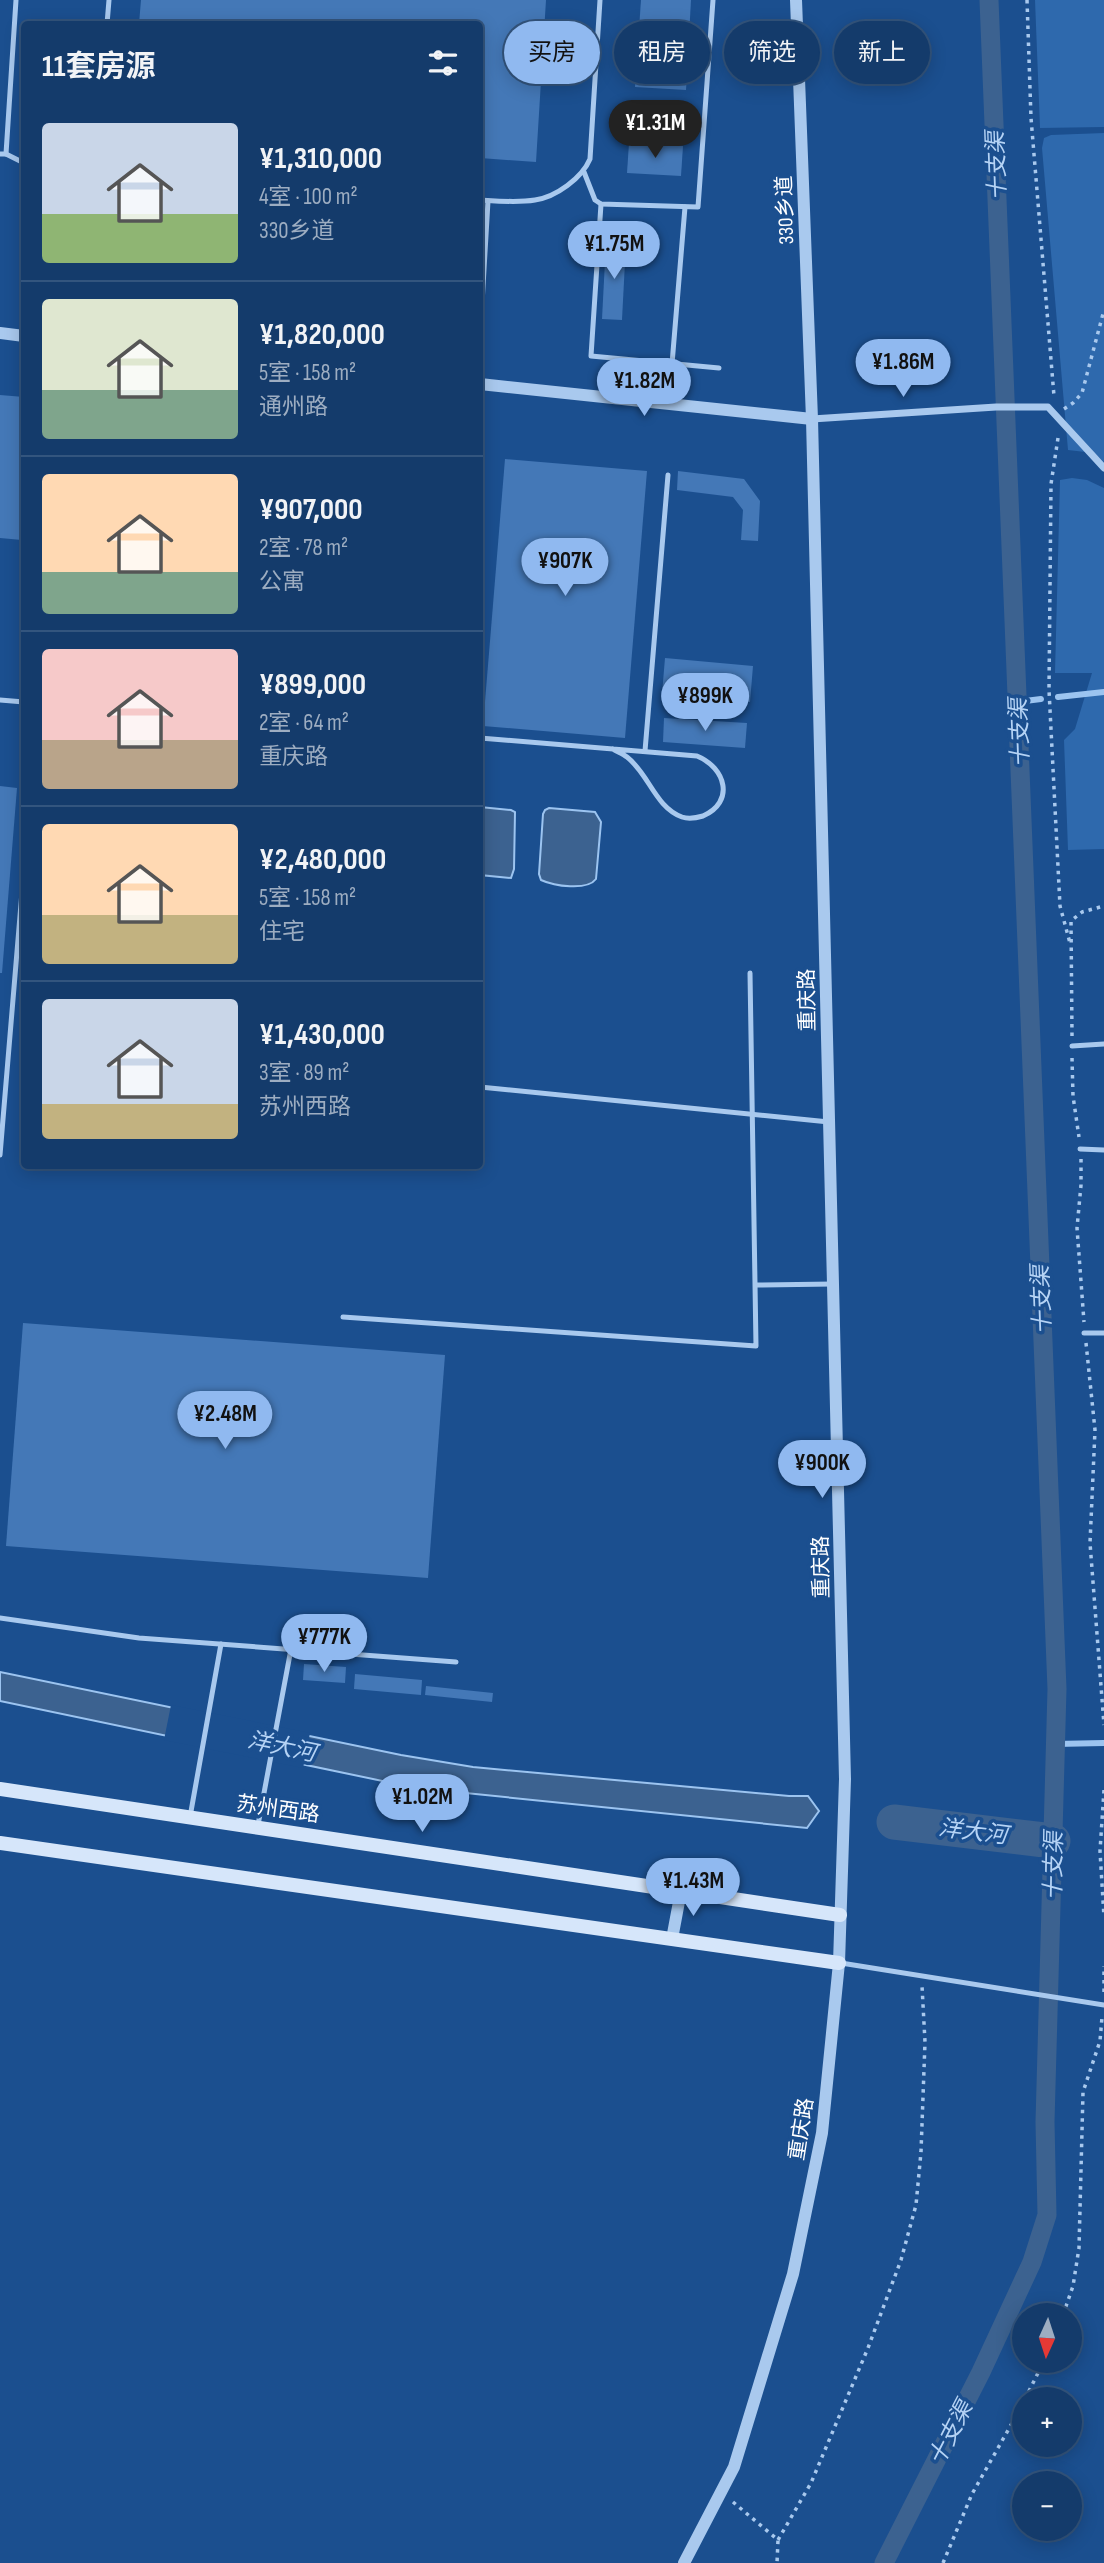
<!DOCTYPE html>
<html lang="zh">
<meta charset="utf-8">
<style>
body{margin:0;font-family:"Sofia Sans Condensed","Noto Sans SC",sans-serif;background:#214673;color:#f1f3f6;height:100vh;display:flex;flex-direction:column;font-size:26px;white-space:nowrap}
*{box-sizing:border-box;margin:0}
p{font-size:23px;color:#9dadc1}
.icon{flex:none;width:38px;height:38px;fill:none;stroke:currentColor;stroke-width:2;stroke-linecap:round;stroke-linejoin:round}
.map{position:relative;flex:1;overflow:hidden}
.sheet{position:absolute;left:21px;top:21px;width:462px;height:1148px;display:flex;flex-direction:column;background:#143b6b;border-radius:7px;box-shadow:0 4px 18px #0003,0 0 0 2px #33557e}
.sheet>*{flex:none}
.top-card{position:absolute;left:504px;top:21px;width:494px;height:63px;display:flex;gap:14px}
.needle{width:46px;rotate:183deg}
.tools{position:absolute;left:1012px;top:2303px;display:grid;gap:14px}
.tools a{display:grid;place-items:center;width:70px;height:70px;border-radius:50%;background:#143b6b;box-shadow:0 4px 18px #0003,0 0 0 2px #33557e;font-size:35px}
.price{position:absolute;translate:-50% -60px;padding:0 16px;border-radius:24px;background:#90b9f0;color:#111;font-size:23px;line-height:46px;filter:drop-shadow(0 2px 4px #0008)}
.price::after{content:'';position:absolute;left:50%;top:42px;width:21px;height:16px;margin-left:-10px;background:inherit;clip-path:polygon(0 0,100% 0,50% 100%)}
.price.on{background:#222;color:#fff}
ul{padding:0;list-style:none}
li{display:flex;align-items:center;gap:21px;height:175px;padding:0 21px}
li+li{border-top:2px solid #33557e}
li span{display:grid;place-items:center;flex:none;width:196px;height:140px;border-radius:7px;color:#555}
li>.icon{margin-inline-start:auto}
span .icon{width:84px;height:84px;fill:#fffc;stroke-width:1}
li b{font-size:30px}
h2{display:flex;justify-content:space-between;align-items:center;height:84px;padding:0 21px;font-size:30px}
.chip{padding:0 24px;border-radius:32px;background:#143b6b;box-shadow:0 4px 18px #0003,0 0 0 2px #33557e;font-size:24px;line-height:63px}
.chip.on{background:#90b9f0;color:#111}
.map>svg:first-child{display:block}
.green{fill:#2e69ad}
.water{fill:#3c6290;stroke:#9cc4f0;stroke-width:2}
.pier{fill:#1b4f8f}
.lines{fill:none;stroke-linecap:round;stroke-linejoin:round}
.stream{stroke:#9cc4f0;stroke-width:6}
.canal{stroke:#3c6290;stroke-width:19}
.river{stroke:#3c6290;stroke-width:35}
.building{fill:#4478b7}
.path{stroke:#a9c9ee;stroke-width:3.5;stroke-dasharray:3.5 5;stroke-linecap:butt}
.service{stroke:#a9c9ee;stroke-width:5}
.minor{stroke:#a9c9ee;stroke-width:7}
.tertiary{stroke:#a9c9ee;stroke-width:12}
.secondary{stroke:#d6e6fa;stroke-width:14}
.labels{text-anchor:middle;stroke-width:7;stroke-linejoin:round;paint-order:stroke}
.street-label{font-size:21px;fill:#fff;stroke:#1b4f8f}
.water-label{font-size:23px;font-style:italic;fill:#b5d3f5;stroke:#1b4f8f}
</style>
<div class="map">
<svg width="1104" height="2563" viewBox="0 0 1104 2563">
<rect width="100%" height="100%" fill="#1b4f8f"/>
<g class="green">
<polygon points="1035,0 1104,0 1104,127 1040,128"/>
<polygon points="1104,133 1104,462 1094,453 1068,450 1042,148 1044,138 1051,135"/>
<polygon points="1072,478 1087,480 1104,488 1104,849 1068,850 1064,740 1075,729 1092,673 1055,673 1060,480"/>
</g>
<g class="water">
<polygon points="480,807 511,810 515,812 514,869 511,878 480,875"/>
<path d="M549,808L595,812L601,822L596,879C587,891 554,886 541,880L539,874L543,814L545,810Z"/>
<polygon points="0,1672 401,1755 473,1767 789,1796 808,1796 819,1811 807,1828 416,1788 0,1701"/>
</g>
<polygon class="pier" points="171,1705 310,1733 303,1768 164,1740"/>
<g class="lines">
<g class="stream">
<polyline points="1058,697 1104,692"/>
<polyline points="1017,702 1041,699"/>
<polyline points="1055,1744 1104,1743"/>
</g>
<polyline class="canal" points="884,2563 981,2372 1032,2262 1047,2215 1045,2122 1057,1689 989,0"/>
<polyline class="river" points="894,1822 1053,1841"/>
</g>
<g class="building">
<polygon points="141,0 546,0 536,162 480,158 480,24 139,24"/>
<polygon points="641,0 691,0 686,90 635,87"/>
<polygon points="629,143 683,146 681,176 627,173"/>
<polygon points="606,242 626,243 622,320 602,319"/>
<polygon points="0,395 24,397 24,502 22,540 0,538"/>
<polygon points="505,459 647,471 625,738 483,726"/>
<polygon points="678,471 744,479 760,501 758,541 741,540 743,510 733,497 677,490"/>
<polygon points="665,658 753,666 750,702 662,694"/>
<polygon points="664,718 747,723 745,748 663,742"/>
<polygon points="0,786 17,788 2,973 0,973"/>
<polygon points="23,1323 445,1355 428,1578 6,1546"/>
<polygon points="304,1664 346,1667 345,1683 303,1680"/>
<polygon points="355,1674 422,1680 421,1695 354,1689"/>
<polygon points="426,1686 493,1693 492,1702 425,1695"/>
</g>
<g class="lines">
<g class="path">
<polyline points="1027,0 1031,118 1054,396"/>
<polyline points="1064,409 1073,403 1082,393 1104,310"/>
<polyline points="1058,438 1051,484 1049,690 1060,906 1070,943"/>
<polyline points="1072,1036 1071,921 1082,912 1104,906"/>
<polyline points="1072,1058 1073,1096 1079,1137"/>
<polyline points="1081,1159 1081,1185 1077,1228 1084,1322"/>
<polyline points="1086,1343 1095,1430 1090,1543 1104,1725"/>
<polyline points="1104,1790 1100,1851 1104,1917"/>
<polyline points="1104,1992 1104,1966"/>
<polyline points="1063,2315 1073,2286 1079,2248 1083,2092 1100,2041 1102,2017"/>
<polyline points="1025,2399 1044,2361"/>
<polyline points="733,2502 778,2540 777,2563"/>
<polyline points="778,2540 811,2483 868,2348 901,2260 916,2205 921,2152 925,2042 922,1986"/>
<polyline points="943,2563 972,2494 1024,2402"/>
</g>
<g class="service">
<polyline points="107,24 109,0"/>
<polyline points="0,154 6,154 16,0"/>
<polyline points="6,154 24,163"/>
<polyline points="584,172 595,200 601,204 698,207 713,0"/>
<path d="M480,200C497,201 517,203 535,200C556,197 582,178 590,159L600,0"/>
<polyline points="601,204 591,356 719,368"/>
<polyline points="480,338 488,201"/>
<polyline points="672,364 685,207"/>
<polyline points="0,700 24,702"/>
<path d="M480,738L697,756C726,768 735,802 703,816C696,818 688,819 682,817C655,807 649,774 627,757C623,754 618,752 613,749"/>
<polyline points="645,751 668,475"/>
<polyline points="1072,1046 1104,1044"/>
<polyline points="480,1087 829,1122"/>
<polyline points="1080,1149 1104,1150"/>
<polyline points="0,1155 24,868"/>
<polyline points="756,1285 833,1284"/>
<polyline points="343,1317 756,1346 750,973"/>
<polyline points="1084,1333 1104,1333"/>
<polyline points="0,1618 139,1638 456,1662"/>
<polyline points="190,1817 221,1644"/>
<polyline points="258,1825 291,1649"/>
<polyline points="841,1963 1104,2005"/>
</g>
<polyline class="minor" points="812,419 996,407 1048,407 1104,468"/>
<g class="tertiary">
<polyline points="0,333 24,336"/>
<polyline points="480,384 812,419"/>
<polyline points="672,1939 681,1891"/>
<polyline points="684,2563 734,2467 793,2274 822,2133 839,1963 845,1779 812,419 796,0"/>
</g>
<g class="secondary">
<polyline points="0,1789 840,1915"/>
<polyline points="0,1843 839,1963"/>
</g>
</g>
<g class="labels">
<g class="street-label">
<text transform="translate(785 210) rotate(-92)" y="7">330乡道</text>
<text transform="translate(807 1000) rotate(-91)" y="7">重庆路</text>
<text transform="translate(821 1567) rotate(-91)" y="7">重庆路</text>
<text transform="translate(278 1809) rotate(8)" y="7">苏州西路</text>
<text transform="translate(801 2129) rotate(-81)" y="7">重庆路</text>
</g>
<g class="water-label">
<text transform="translate(996 166) rotate(-92)" y="8">十支渠</text>
<text transform="translate(1019 733) rotate(-92)" y="8">十支渠</text>
<text transform="translate(1041 1300) rotate(-92)" y="8">十支渠</text>
<text transform="translate(282 1746) rotate(12)" y="8">洋大河</text>
<text transform="translate(973 1831) rotate(7)" y="8">洋大河</text>
<text transform="translate(1053 1866) rotate(-89)" y="8">十支渠</text>
<text transform="translate(950 2433) rotate(-63)" y="8">十支渠</text>
</g>
</g>
</svg>
<div class="tools">
<a><svg class="needle" viewBox="-14 -14 28 28"><path d="M0-13l5 13h-10z" fill="#e53935"/><path d="M0 13l5-13h-10z" fill="#9dadc1"/></svg></a>
<a>+</a>
<a>−</a>
</div>
<b class="price on" style="left:655px;top:160px">¥1.31M</b>
<b class="price" style="left:614px;top:281px">¥1.75M</b>
<b class="price" style="left:903px;top:399px">¥1.86M</b>
<b class="price" style="left:644px;top:418px">¥1.82M</b>
<b class="price" style="left:565px;top:598px">¥907K</b>
<b class="price" style="left:705px;top:733px">¥899K</b>
<b class="price" style="left:225px;top:1451px">¥2.48M</b>
<b class="price" style="left:822px;top:1500px">¥900K</b>
<b class="price" style="left:324px;top:1674px">¥777K</b>
<b class="price" style="left:422px;top:1834px">¥1.02M</b>
<b class="price" style="left:693px;top:1918px">¥1.43M</b>
<div class="top-card">
<a class="chip on">买房</a>
<a class="chip">租房</a>
<a class="chip">筛选</a>
<a class="chip">新上</a>
</div>
<section class="sheet">
<h2>11套房源<svg class="icon" aria-label="filters" viewBox="0 0 24 24"><path d="M4 7h16M4 17h16"/><circle cx="9" cy="7" r="2"/><circle cx="15" cy="17" r="2"/></svg></h2>
<ul>
<li><span style="background:linear-gradient(#c9d6e8 65%,#8fb573 0)"><svg class="icon" aria-label="home" viewBox="0 0 24 24"><path d="M3 11l9-7 9 7M6 9v11h12V9"/></svg></span><div><b>¥1,310,000</b><p>4室 · 100 m²</p><p>330乡道</p></div></li>
<li><span style="background:linear-gradient(#dfe7d0 65%,#7fa58c 0)"><svg class="icon" aria-label="home" viewBox="0 0 24 24"><path d="M3 11l9-7 9 7M6 9v11h12V9"/></svg></span><div><b>¥1,820,000</b><p>5室 · 158 m²</p><p>通州路</p></div></li>
<li><span style="background:linear-gradient(#ffd9b3 70%,#7fa58c 0)"><svg class="icon" aria-label="home" viewBox="0 0 24 24"><path d="M3 11l9-7 9 7M6 9v11h12V9"/></svg></span><div><b>¥907,000</b><p>2室 · 78 m²</p><p>公寓</p></div></li>
<li><span style="background:linear-gradient(#f6c9c9 65%,#b9a48a 0)"><svg class="icon" aria-label="home" viewBox="0 0 24 24"><path d="M3 11l9-7 9 7M6 9v11h12V9"/></svg></span><div><b>¥899,000</b><p>2室 · 64 m²</p><p>重庆路</p></div></li>
<li><span style="background:linear-gradient(#ffd9b3 65%,#c2b280 0)"><svg class="icon" aria-label="home" viewBox="0 0 24 24"><path d="M3 11l9-7 9 7M6 9v11h12V9"/></svg></span><div><b>¥2,480,000</b><p>5室 · 158 m²</p><p>住宅</p></div></li>
<li><span style="background:linear-gradient(#c9d6e8 75%,#c2b280 0)"><svg class="icon" aria-label="home" viewBox="0 0 24 24"><path d="M3 11l9-7 9 7M6 9v11h12V9"/></svg></span><div><b>¥1,430,000</b><p>3室 · 89 m²</p><p>苏州西路</p></div></li>
</ul>
</section>
</div>
